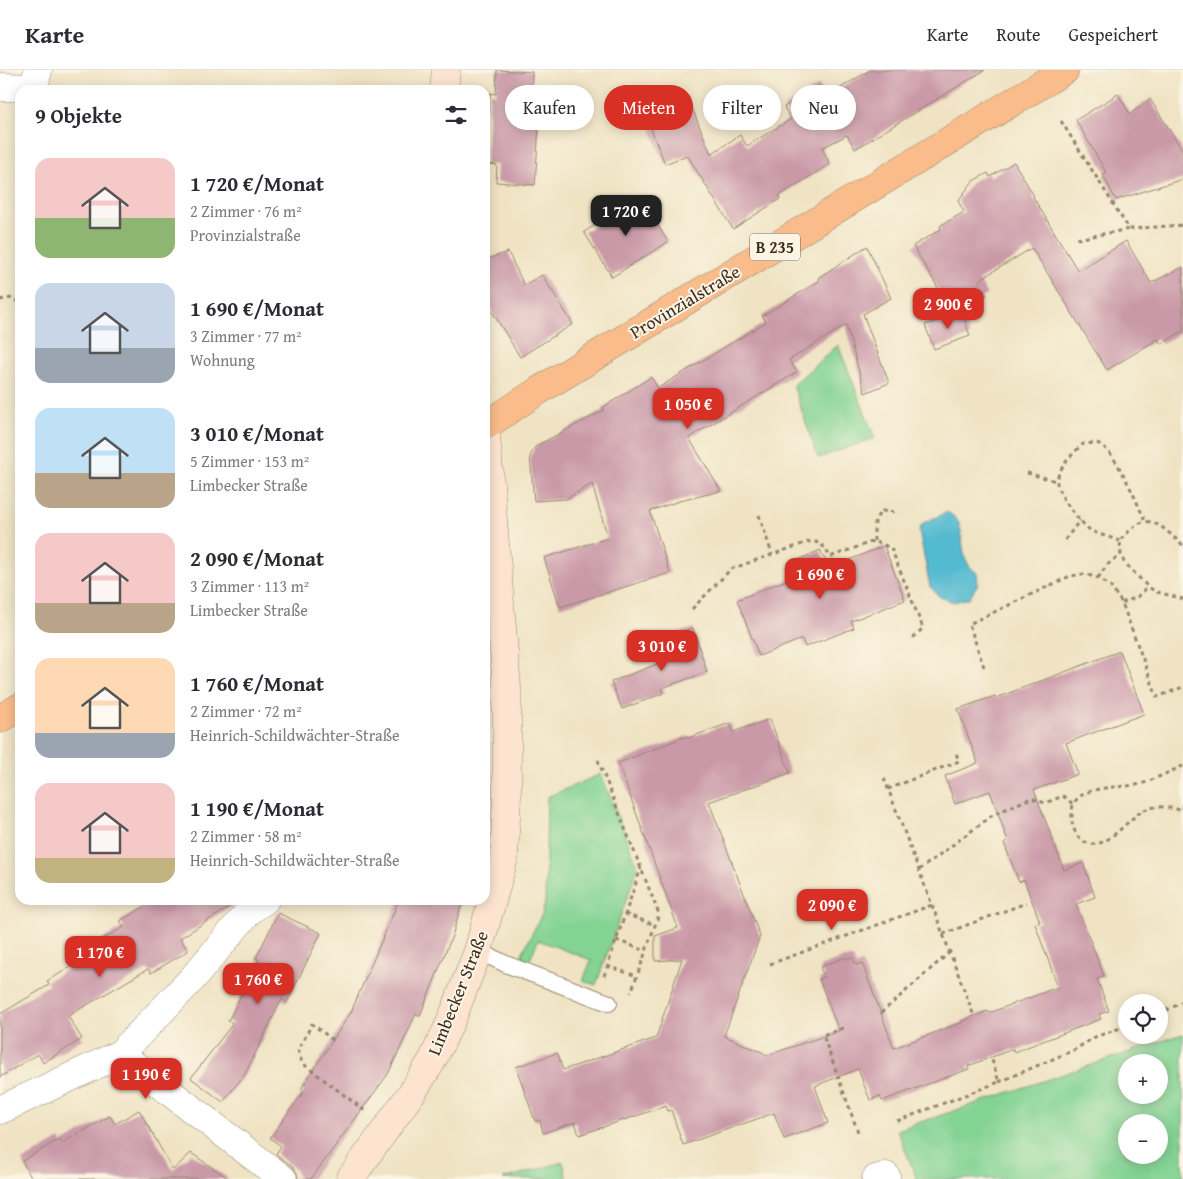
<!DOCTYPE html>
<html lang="de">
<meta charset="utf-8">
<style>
body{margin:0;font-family:"Gentium Book Plus",serif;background:#f2f2f3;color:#2b2b33;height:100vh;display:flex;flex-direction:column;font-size:19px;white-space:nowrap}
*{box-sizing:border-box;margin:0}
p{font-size:16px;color:#7c7c81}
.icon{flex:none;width:28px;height:28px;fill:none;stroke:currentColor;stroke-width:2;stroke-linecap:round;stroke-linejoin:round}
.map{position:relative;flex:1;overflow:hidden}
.panel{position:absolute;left:15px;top:15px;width:475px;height:820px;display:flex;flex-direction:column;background:#fff;border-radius:15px;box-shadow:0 2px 12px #0003}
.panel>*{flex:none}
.top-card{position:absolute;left:505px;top:15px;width:475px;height:45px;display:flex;gap:10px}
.buttons{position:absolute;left:1118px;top:924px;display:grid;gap:10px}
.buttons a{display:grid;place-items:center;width:50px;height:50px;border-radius:50%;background:#fff;box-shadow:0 2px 12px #0003;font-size:25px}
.price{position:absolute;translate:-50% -42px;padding:0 11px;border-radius:10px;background:#d93025;color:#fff;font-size:16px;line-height:32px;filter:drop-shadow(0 1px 2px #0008)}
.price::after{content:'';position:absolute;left:50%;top:30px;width:15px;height:11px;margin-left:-8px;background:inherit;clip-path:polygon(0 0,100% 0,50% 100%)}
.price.current{background:#222;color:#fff}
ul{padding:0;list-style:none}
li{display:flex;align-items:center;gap:15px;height:125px;padding:0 20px}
li span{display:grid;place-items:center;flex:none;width:140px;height:100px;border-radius:15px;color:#555}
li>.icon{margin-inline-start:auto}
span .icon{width:60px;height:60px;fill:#fffc;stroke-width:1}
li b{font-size:21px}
h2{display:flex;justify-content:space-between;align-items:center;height:60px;padding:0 20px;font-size:21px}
.chip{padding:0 18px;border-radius:22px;background:#fff;box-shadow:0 2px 12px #0003;font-size:18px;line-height:45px}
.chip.current{background:#d93025;color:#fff}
header{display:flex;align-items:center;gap:30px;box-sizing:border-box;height:70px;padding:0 25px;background:#fff;border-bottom:1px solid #e1e1e2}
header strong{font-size:24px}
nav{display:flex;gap:28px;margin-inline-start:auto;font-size:18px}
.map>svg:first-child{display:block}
.green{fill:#83d393;stroke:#5f7e58;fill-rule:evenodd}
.water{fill:#52bad0;stroke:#467277}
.building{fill:#c999a7}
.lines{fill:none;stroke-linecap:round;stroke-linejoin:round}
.lane-casing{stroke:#958670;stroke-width:18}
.street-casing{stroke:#958670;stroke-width:29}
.secondary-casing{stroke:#958670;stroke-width:29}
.primary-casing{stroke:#958670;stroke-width:29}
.path{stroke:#958670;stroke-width:3;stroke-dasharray:4 4;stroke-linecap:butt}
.lane{stroke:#fff;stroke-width:16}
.street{stroke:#fff;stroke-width:28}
.secondary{stroke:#fde4d0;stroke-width:28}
.primary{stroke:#f9bc8a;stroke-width:28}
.labels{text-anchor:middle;stroke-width:4;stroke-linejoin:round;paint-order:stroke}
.shield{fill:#fcf5e5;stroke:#75675a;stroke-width:1}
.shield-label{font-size:16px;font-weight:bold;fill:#3b2a1e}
.street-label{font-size:18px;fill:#3b2a1e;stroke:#fcf5e5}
</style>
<header>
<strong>Karte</strong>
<nav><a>Karte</a><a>Route</a><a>Gespeichert</a></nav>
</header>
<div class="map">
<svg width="1183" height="1109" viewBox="0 0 1183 1109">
<rect width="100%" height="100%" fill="#fcf5e5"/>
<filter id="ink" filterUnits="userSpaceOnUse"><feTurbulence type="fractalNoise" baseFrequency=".02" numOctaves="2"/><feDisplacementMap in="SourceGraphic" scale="10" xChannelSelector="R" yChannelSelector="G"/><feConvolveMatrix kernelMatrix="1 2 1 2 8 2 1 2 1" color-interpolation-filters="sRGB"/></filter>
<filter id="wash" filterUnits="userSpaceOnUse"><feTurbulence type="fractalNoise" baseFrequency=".0096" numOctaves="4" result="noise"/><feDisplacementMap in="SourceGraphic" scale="20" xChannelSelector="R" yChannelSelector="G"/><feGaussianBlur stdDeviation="1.12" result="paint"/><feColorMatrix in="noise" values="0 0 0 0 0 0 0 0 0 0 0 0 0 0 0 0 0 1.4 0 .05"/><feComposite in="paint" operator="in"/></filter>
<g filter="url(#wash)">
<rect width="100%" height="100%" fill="#efe3c3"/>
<g class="green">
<polygon points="838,275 875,368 818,388 793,315"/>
<polygon points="601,704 638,797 596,915 583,911 591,890 538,870 529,892 524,890 522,884 542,844 545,833 547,727"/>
<path d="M1183,964V1109H917L897,1060ZM1126,992H1159V1025H1126ZM1126,1052H1159V1085H1126Z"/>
<polygon points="563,1092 567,1109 503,1109"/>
</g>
<path class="water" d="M948,442C951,445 958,449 959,454C965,471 959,491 977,503L978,514L969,528L954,532L940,527L930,517L919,460L923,453Z"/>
<g id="blocks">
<g class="building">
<polygon points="497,0 532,2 531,26 541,26 535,115 496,112 497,95 486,94 490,23 496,24"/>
<polygon points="870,0 985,0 855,79 847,65 822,78 830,94 779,126 780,129 733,159 687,85 665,94 651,59 664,54 658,38 687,26 711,84 740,65 747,76 791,49 784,37 819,15 826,27"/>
<polygon points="1118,24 1130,44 1150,29 1183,81 1183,109 1116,130 1103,105 1107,104 1076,50"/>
<polygon points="1014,92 1034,126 1033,127 1078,201 1126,171 1151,213 1183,197 1183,261 1161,274 1158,269 1107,300 1032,178 979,210 987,225 953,243 913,176 941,159 940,156 964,142 958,131 973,111 988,103 990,107"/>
<polygon points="641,127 668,172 612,207 584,162"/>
<polygon points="867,176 891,228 863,244 889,313 865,323 846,255 789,290 797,302 689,368 721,421 692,428 691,427 650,441 670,503 560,537 544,488 608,468 592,414 566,429 534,431 530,386 536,376 604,340 602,338 651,307 658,318 766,252 762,246 819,211 818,208"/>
<polygon points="508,182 524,215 542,205 573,254 520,287 491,240 488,218 487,189"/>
<polygon points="962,242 970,266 934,279 925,255"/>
<polygon points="884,476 905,530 851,551 854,558 805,577 802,569 759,586 737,530 794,507 791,497 798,490 820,480 829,498"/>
<polygon points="693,558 707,602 662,618 664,623 622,639 611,612 678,586 671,565"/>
<polygon points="1120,581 1144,644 1066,673 1078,704 1034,720 1064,800 1083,793 1095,827 1076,834 1104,906 1097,909 1109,941 1099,944 1101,949 1014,982 1013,979 968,996 969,999 882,1031 880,1026 870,1030 858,999 815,1016 828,1053 784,1069 774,1043 683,1075 671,1040 668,1041 666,1036 579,1065 575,1052 543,1063 540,1050 535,1051 516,997 557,983 563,1000 656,968 682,889 655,891 655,866 678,858 618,693 687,666 688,668 730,653 733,662 770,649 790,703 709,732 760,866 724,966 764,983 765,986 839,961 819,909 824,907 820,897 843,888 853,888 856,895 862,893 894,978 963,952 962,951 974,946 988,941 989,943 1058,917 1035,854 1040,852 1024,810 1019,812 1004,773 1008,771 990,721 955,734 945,706 978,693 958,639 995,626 996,628"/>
<polygon points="155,830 238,830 233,835 180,868 188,881 151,903 148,899 68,946 82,969 43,993 38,984 0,1007 0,944 49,915 47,911 103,878 99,871 124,857 120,851"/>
<polygon points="399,830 463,830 452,866 420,946 416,944 388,1004 311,1109 298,1109 297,1103 293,1097 276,1084 281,1076 270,1068 304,1021 301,1019 351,942"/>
<polygon points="278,843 321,863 287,932 282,929 245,1004 223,1032 191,1008 233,953 228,951 259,890 256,888"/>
<polygon points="139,1040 173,1100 191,1083 229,1109 32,1109 22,1091 60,1069 62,1073 110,1046 115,1054"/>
</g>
</g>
</g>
<g filter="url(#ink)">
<use href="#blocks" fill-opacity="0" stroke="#958670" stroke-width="1"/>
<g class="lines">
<defs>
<polyline id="lane" points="478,881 508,895 609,933"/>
<g id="street">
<polyline points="0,17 34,18 38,0"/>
<polyline points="120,984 193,908 250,840 265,830"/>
<polyline points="0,1040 120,984 283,1109"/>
<polyline points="876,1109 886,1106"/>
</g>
<g id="secondary">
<polyline points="444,20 446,0"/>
<polyline points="350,1109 411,1024 432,991 451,951 478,881 504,788 507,725 507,618 485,354"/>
</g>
<g id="primary">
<polyline points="485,356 538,321 1065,0"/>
<polyline points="0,649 20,637"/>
</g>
</defs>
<use href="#lane" class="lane-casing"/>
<use href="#street" class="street-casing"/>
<use href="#secondary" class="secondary-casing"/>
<use href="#primary" class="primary-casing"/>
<g class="path">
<polyline points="1061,51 1129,159 1183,155"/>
<polyline points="1077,169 1129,159"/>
<polyline points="0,230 12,228 20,233"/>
<polyline points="1027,403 1056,411"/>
<polyline points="759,445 772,484"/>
<polyline points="1065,470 1080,450"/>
<path d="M874,471C874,460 873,449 882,441L898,442"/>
<path d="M1120,471C1111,467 1098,465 1090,460C1080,452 1057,425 1057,412C1057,399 1074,382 1083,374C1087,374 1095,372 1099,374C1115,380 1138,434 1145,451"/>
<path d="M1183,475C1171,466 1153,443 1137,455C1131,459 1125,465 1120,471L1121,484L1124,492L1148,517L1157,522L1183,529"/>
<polyline points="1098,508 1107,495 1121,484"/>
<polyline points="1122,533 1137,527 1148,517"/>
<path d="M692,539L731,499L811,471C822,473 825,477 830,487L874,471L891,478L923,558L912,569"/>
<polyline points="984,597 969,554 1070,506 1085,504 1098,508 1110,516 1122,533 1157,627 1183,617"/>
<polyline points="598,690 659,844 631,923"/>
<path d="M1183,696C1169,702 1155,709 1141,714C1121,719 1074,713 1072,741C1072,749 1071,755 1076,763C1079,770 1086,774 1094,774C1116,773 1132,739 1155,737C1163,736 1173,739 1182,740L1183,733"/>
<polyline points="888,719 959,691 955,681"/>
<polyline points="919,800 994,744 1031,728 1045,733 1063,726 1073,734"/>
<polyline points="932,835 974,946"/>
<polyline points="625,844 655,855"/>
<polyline points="943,864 1026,833"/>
<polyline points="616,870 646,881"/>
<polyline points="770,894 932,835 884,708"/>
<polyline points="607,896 637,906"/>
<polyline points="604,906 641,798"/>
<polyline points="881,943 950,882"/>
<polyline points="1159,944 1183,932"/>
<polyline points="843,958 823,965 858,1062"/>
<polyline points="333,970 312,954 298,980 302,993 365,1041"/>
<polyline points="999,1012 1074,980 1095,967 1126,956"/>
<polyline points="897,1051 999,1012 991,987"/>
</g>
<use href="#lane" class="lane"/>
<use href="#street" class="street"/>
<use href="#secondary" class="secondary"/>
<use href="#primary" class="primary"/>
</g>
</g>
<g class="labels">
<rect class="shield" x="750" y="163.5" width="50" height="27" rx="4"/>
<g class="shield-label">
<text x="775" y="183">B 235</text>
</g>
<g class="street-label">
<text transform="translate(685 232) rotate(-31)" y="6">Provinzialstraße</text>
<text transform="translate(458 923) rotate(-68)" y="6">Limbecker Straße</text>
</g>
</g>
</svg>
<div class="buttons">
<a><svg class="icon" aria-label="locate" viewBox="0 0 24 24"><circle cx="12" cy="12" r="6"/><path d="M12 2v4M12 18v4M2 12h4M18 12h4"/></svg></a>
<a>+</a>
<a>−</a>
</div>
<b class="price current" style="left:626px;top:167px">1 720 €</b>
<b class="price" style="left:948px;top:260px">2 900 €</b>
<b class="price" style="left:688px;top:360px">1 050 €</b>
<b class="price" style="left:820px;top:530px">1 690 €</b>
<b class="price" style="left:662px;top:602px">3 010 €</b>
<b class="price" style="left:832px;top:861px">2 090 €</b>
<b class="price" style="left:100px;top:908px">1 170 €</b>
<b class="price" style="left:258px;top:935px">1 760 €</b>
<b class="price" style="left:146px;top:1030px">1 190 €</b>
<div class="top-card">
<a class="chip">Kaufen</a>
<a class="chip current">Mieten</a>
<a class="chip">Filter</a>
<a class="chip">Neu</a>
</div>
<section class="panel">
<h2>9 Objekte<svg class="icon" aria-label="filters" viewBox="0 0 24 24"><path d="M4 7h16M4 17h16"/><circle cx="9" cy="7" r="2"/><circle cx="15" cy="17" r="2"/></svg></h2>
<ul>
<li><span style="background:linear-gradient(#f6c9c9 60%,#8fb573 0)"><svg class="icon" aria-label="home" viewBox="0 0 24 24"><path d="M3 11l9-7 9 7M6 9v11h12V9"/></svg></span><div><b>1 720 €/Monat</b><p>2 Zimmer · 76 m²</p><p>Provinzialstraße</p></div></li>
<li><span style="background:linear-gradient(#c9d6e8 65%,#9aa5b1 0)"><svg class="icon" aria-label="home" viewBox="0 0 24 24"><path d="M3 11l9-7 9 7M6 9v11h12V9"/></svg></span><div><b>1 690 €/Monat</b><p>3 Zimmer · 77 m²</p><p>Wohnung</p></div></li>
<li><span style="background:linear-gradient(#bfe0f5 65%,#b9a48a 0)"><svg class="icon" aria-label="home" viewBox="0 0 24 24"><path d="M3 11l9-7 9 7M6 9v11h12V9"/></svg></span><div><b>3 010 €/Monat</b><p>5 Zimmer · 153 m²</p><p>Limbecker Straße</p></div></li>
<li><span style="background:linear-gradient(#f6c9c9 70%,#b9a48a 0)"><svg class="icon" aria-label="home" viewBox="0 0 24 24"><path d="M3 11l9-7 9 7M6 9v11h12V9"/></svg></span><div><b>2 090 €/Monat</b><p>3 Zimmer · 113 m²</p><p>Limbecker Straße</p></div></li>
<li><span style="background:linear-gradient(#ffd9b3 75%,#9aa5b1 0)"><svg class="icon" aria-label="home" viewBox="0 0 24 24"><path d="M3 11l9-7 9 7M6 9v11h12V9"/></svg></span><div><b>1 760 €/Monat</b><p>2 Zimmer · 72 m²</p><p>Heinrich-Schildwächter-Straße</p></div></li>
<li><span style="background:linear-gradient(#f6c9c9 75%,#c2b280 0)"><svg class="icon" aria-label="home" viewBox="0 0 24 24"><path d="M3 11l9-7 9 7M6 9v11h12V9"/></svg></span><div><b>1 190 €/Monat</b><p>2 Zimmer · 58 m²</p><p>Heinrich-Schildwächter-Straße</p></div></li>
</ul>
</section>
</div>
